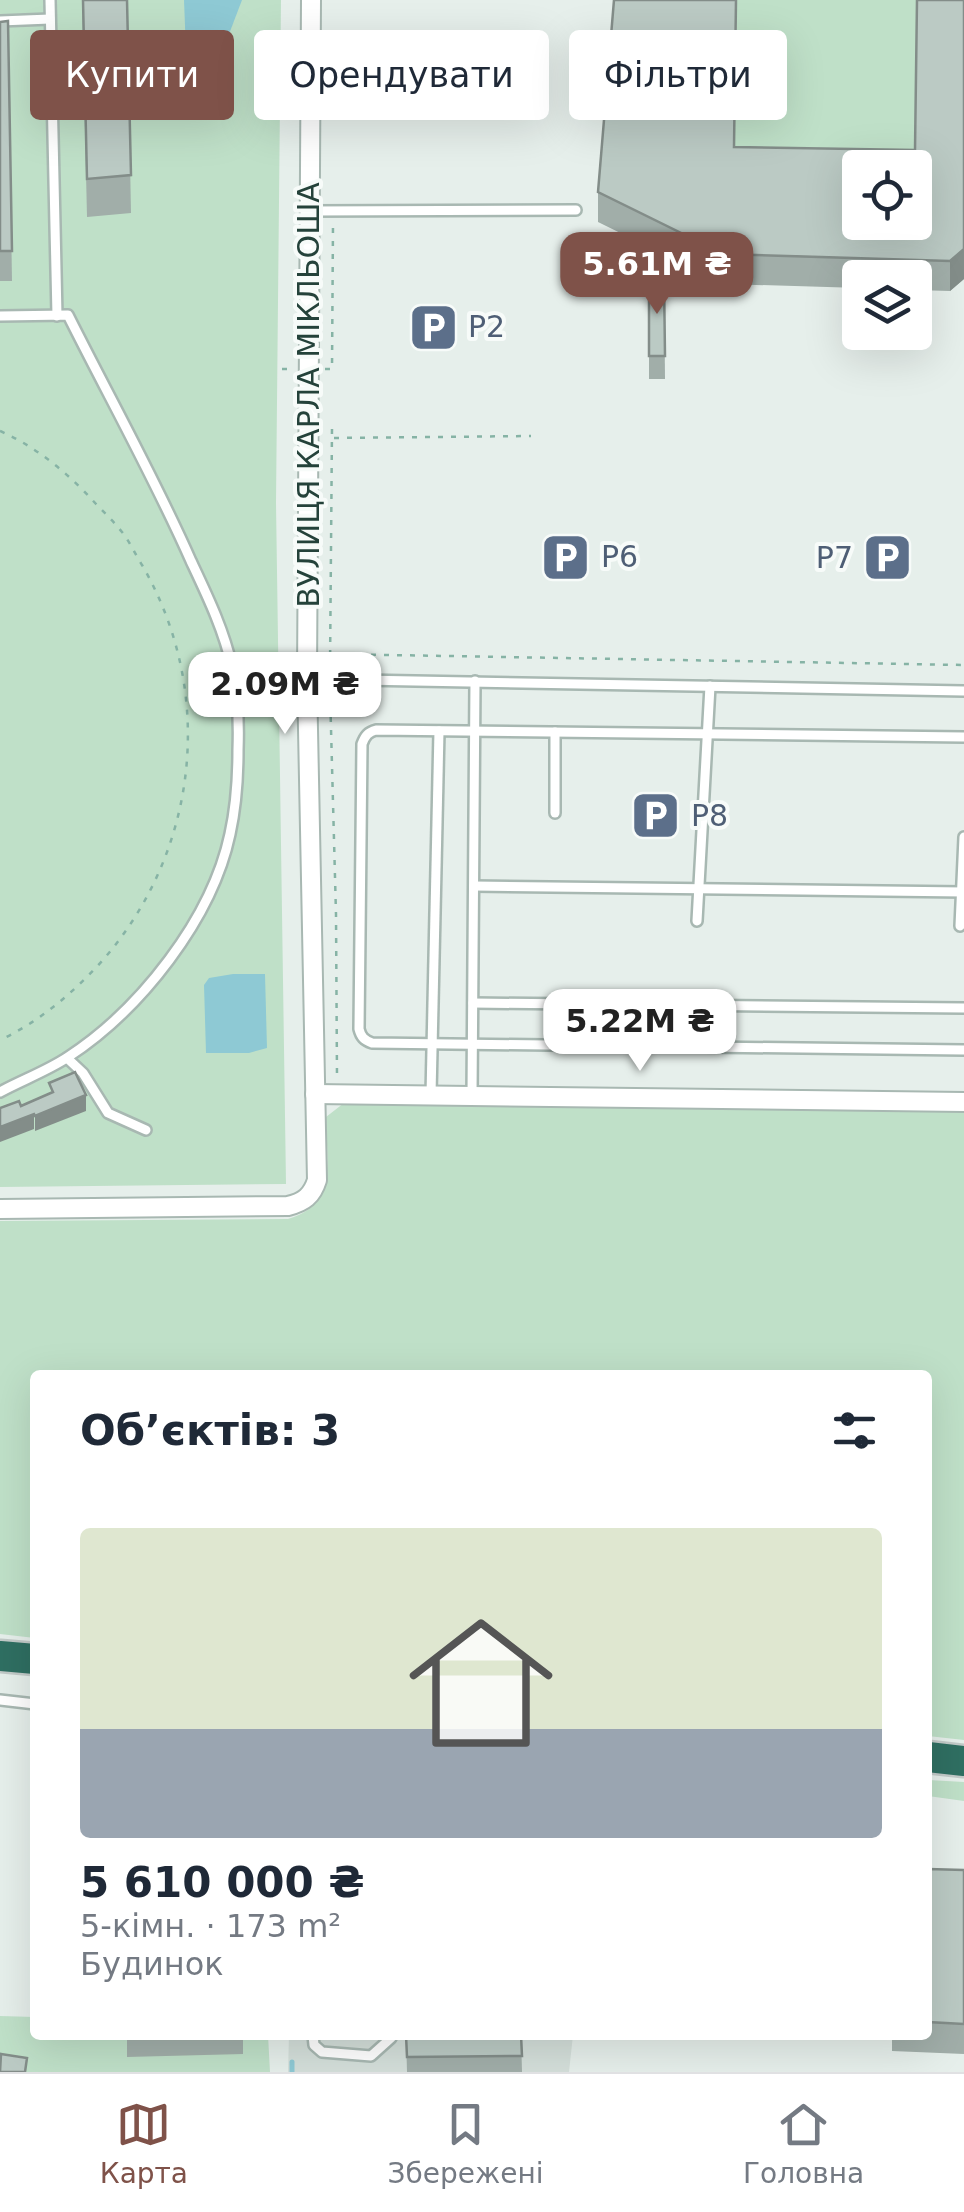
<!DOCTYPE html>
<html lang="uk">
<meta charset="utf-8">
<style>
body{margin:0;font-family:"DejaVu Sans",sans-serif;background:#f2f2f3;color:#1f2937;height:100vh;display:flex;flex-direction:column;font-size:38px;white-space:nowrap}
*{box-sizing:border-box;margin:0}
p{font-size:32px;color:#747a83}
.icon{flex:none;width:55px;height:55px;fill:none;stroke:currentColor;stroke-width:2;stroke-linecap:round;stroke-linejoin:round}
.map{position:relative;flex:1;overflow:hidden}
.panel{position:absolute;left:30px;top:1370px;width:902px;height:670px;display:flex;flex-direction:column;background:#fff;border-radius:10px;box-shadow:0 10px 40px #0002}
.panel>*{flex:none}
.guide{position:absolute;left:30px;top:30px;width:905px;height:90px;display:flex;gap:20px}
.fabs{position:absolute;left:842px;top:150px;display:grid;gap:20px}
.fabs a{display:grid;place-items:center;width:90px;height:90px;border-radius:10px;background:#fff;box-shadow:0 10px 40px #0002;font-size:50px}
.price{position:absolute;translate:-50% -85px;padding:0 22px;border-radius:20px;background:#fff;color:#222;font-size:32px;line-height:65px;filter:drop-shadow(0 2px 5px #0008)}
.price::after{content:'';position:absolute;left:50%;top:60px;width:30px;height:22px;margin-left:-15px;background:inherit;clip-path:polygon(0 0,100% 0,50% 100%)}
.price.on{background:#7f5249;color:#fff}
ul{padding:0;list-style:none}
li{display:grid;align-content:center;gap:20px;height:530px;padding:0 50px}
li+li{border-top:2px solid #e0e1e3}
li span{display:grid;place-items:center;height:310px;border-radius:10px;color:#555}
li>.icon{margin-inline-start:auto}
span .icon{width:180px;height:180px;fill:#fffc;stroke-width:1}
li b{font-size:42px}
h2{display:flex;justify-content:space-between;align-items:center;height:120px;padding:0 50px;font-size:42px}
.chip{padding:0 35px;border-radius:10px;background:#fff;box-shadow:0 10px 40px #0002;font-size:35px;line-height:90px}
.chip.on{background:#7f5249;color:#fff}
.tab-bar{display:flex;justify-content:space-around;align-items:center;height:140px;border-top:2px solid #e0e1e3;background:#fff;font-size:28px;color:#747a83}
.tab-bar a{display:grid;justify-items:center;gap:5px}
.tab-bar .on{color:#7f5249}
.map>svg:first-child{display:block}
.built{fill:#d4dfda}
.green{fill:#bfe0c8}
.water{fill:#8ec9d4}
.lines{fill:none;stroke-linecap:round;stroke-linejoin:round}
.stream{stroke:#8ec9d4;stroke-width:5}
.lane-casing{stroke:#a8b8b2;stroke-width:14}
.street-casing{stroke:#a8b8b2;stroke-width:22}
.highway-casing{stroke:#c2cac8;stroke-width:35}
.path{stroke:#86b3a5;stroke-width:2.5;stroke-dasharray:5 8;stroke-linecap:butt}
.lane{stroke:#fff;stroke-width:9}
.street{stroke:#fff;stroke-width:18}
.highway{stroke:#2f6f62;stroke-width:30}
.wall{fill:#a1aea9}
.shaded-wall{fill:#838d89}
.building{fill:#bbcac4;stroke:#838d89;stroke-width:2.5;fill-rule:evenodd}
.labels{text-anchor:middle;stroke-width:8;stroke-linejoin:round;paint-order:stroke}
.service-label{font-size:30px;fill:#4e5e75;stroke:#f7fbf9;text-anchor:start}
.street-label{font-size:30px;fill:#24423a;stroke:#f7fbf9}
</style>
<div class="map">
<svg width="964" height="2072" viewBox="0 0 964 2072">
<rect width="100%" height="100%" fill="#e6efeb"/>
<polygon class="built" points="289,2035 573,2035 569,2072 288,2072"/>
<g class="green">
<polygon points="0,0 281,0 276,503 286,1184 0,1187"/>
<polygon points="737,0 918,0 915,167 860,168 734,177"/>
<path d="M344,1103L964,1111V1740L928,1736V1375H35V1638L0,1634V1221L288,1219C339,1205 326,1159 326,1117Z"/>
<polygon points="928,1780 964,1782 964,1801 928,1796"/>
<polygon points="0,2016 35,2017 35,2035 268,2035 270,2072 0,2072"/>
</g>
<g class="water">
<polygon points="184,0 242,0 202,105 188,103"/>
<polygon points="233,974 265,974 267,1048 249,1053 206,1053 204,985 209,978"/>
</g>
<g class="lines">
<polyline class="stream" points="292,2072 292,2062"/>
<defs>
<g id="lane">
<polyline points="50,0 57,316"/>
<polyline points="0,21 50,19"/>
<polyline points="310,211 576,210"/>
<path d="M0,316L68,315C109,397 154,477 191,561C207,595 224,630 232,667C238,694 239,723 238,750C238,778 236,807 230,834C212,919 140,1010 68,1057C47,1071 22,1080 0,1092"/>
<polyline points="307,679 964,691"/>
<polyline points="555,732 555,813"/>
<path d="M964,737L376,730C368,732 365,736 362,744L359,1029C361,1037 364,1040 372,1043L964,1050"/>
<polyline points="474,886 964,892"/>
<polyline points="697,921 710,686"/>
<polyline points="960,926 964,837"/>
<polyline points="473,1003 964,1008"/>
<polyline points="67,1058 83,1073 108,1113 146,1130"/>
<polyline points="431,1095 439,731"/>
<polyline points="472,1096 475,681"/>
<polyline points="0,1700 35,1704"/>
<polyline points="313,2035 314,2045 322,2052 371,2056 391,2038 392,2035"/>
</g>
<g id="street">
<polyline points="315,1094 964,1102"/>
<path d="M0,1209L288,1206C304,1202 312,1196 317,1180L307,679L311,0"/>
</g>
<g id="highway">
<polyline points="0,1656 35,1659"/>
<polyline points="928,1757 964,1761"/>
</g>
</defs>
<use href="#lane" class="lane-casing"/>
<use href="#street" class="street-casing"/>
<use href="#highway" class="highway-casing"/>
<g class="path">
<polyline points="282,369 292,369"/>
<polyline points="325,369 332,369 333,224"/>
<path d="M0,431C37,447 70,475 96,504C105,513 114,522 122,532C130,542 135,554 142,565C216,692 199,851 102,961C73,993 39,1022 0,1040"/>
<polyline points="334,438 531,436"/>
<polyline points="332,654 964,665"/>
<polyline points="330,668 332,428"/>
<polyline points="330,691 336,914 337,1078"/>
</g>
<use href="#lane" class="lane"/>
<use href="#street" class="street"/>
<use href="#highway" class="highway"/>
</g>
<g class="wall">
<polygon points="82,0 127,0 131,213 87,217"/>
<polygon points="964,0 964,279 950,291 915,290 915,278 860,278 860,288 724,284 598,222 598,192 734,147 915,150"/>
<polygon points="8,21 12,281 0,281 0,22"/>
<polygon points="664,277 665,379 649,379 649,278"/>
<polygon points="928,1869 964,1870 964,2054 892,2051 892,2035 928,2035"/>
<polygon points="127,2035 243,2035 243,2054 127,2057"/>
<polygon points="406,2035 521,2035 522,2072 407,2072"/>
<polygon points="709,2035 863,2035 863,2038"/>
</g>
<g class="shaded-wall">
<polygon points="964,249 964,279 950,291 950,261"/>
<polygon points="86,1095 86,1111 35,1131 35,1116"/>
<polygon points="34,1114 34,1129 0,1142 0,1127"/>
</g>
<g class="building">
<polygon points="83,0 127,0 131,175 87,179"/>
<path d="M614,0H736L734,147L915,150L917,0H964V249L950,261L724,254L598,192ZM860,168H915V222H860Z"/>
<polygon points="8,21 12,251 0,251 0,22"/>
<polygon points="664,277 665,356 649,356 649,278"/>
<polygon points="75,1072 86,1095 35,1116 34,1114 0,1127 0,1108 19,1101 21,1106 53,1092 49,1083"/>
<polygon points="928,1869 964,1870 964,2024 928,2022"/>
<polygon points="406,2035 521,2035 522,2056 407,2057"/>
<polygon points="1,2054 27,2058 25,2072 0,2072"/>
</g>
<defs>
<symbol id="parking-square" viewBox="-11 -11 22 22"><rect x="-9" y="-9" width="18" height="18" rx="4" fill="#5c6f8a" stroke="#f7fbf9"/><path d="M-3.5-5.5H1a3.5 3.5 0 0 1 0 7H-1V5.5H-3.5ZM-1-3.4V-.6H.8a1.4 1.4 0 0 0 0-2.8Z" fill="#fff"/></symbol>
</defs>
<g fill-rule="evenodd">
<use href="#parking-square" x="406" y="300" width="55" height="55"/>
<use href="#parking-square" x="538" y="530" width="55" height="55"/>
<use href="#parking-square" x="860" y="530" width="55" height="55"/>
<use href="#parking-square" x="628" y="788" width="55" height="55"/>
</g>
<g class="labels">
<g class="service-label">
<text x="468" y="337">P2</text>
<text x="601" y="567">P6</text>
<text x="853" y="568" text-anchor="end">P7</text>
<text x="691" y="826">P8</text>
</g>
<g class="street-label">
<text transform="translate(309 395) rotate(-90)" y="10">ВУЛИЦЯ КАРЛА МІКЛЬОША</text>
</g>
</g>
</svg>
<div class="fabs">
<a><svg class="icon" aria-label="locate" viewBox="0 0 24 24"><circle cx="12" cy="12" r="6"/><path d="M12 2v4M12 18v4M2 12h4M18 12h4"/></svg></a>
<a><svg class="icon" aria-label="layers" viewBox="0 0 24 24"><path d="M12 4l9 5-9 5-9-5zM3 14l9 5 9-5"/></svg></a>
</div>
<b class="price on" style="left:657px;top:317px">5.61M ₴</b>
<b class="price" style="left:285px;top:737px">2.09M ₴</b>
<b class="price" style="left:640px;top:1074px">5.22M ₴</b>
<div class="guide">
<a class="chip on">Купити</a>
<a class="chip">Орендувати</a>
<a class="chip">Фільтри</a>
</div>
<section class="panel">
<h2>Об’єктів: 3<svg class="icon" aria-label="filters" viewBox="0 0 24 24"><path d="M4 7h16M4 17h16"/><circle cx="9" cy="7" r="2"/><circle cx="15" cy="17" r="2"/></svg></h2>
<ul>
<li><span style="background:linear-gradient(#dfe7d0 65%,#9aa5b1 0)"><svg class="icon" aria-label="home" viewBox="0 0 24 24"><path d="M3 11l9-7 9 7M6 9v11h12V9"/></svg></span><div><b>5 610 000 ₴</b><p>5-кімн. · 173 m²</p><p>Будинок</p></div></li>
</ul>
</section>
</div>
<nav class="tab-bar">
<a class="on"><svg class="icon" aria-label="map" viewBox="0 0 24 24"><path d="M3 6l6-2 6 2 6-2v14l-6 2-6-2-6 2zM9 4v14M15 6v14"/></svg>Карта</a>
<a><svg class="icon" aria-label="saved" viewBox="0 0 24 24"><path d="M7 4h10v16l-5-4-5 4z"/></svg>Збережені</a>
<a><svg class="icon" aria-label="home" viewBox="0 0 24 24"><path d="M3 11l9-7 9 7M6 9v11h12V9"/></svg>Головна</a>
</nav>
